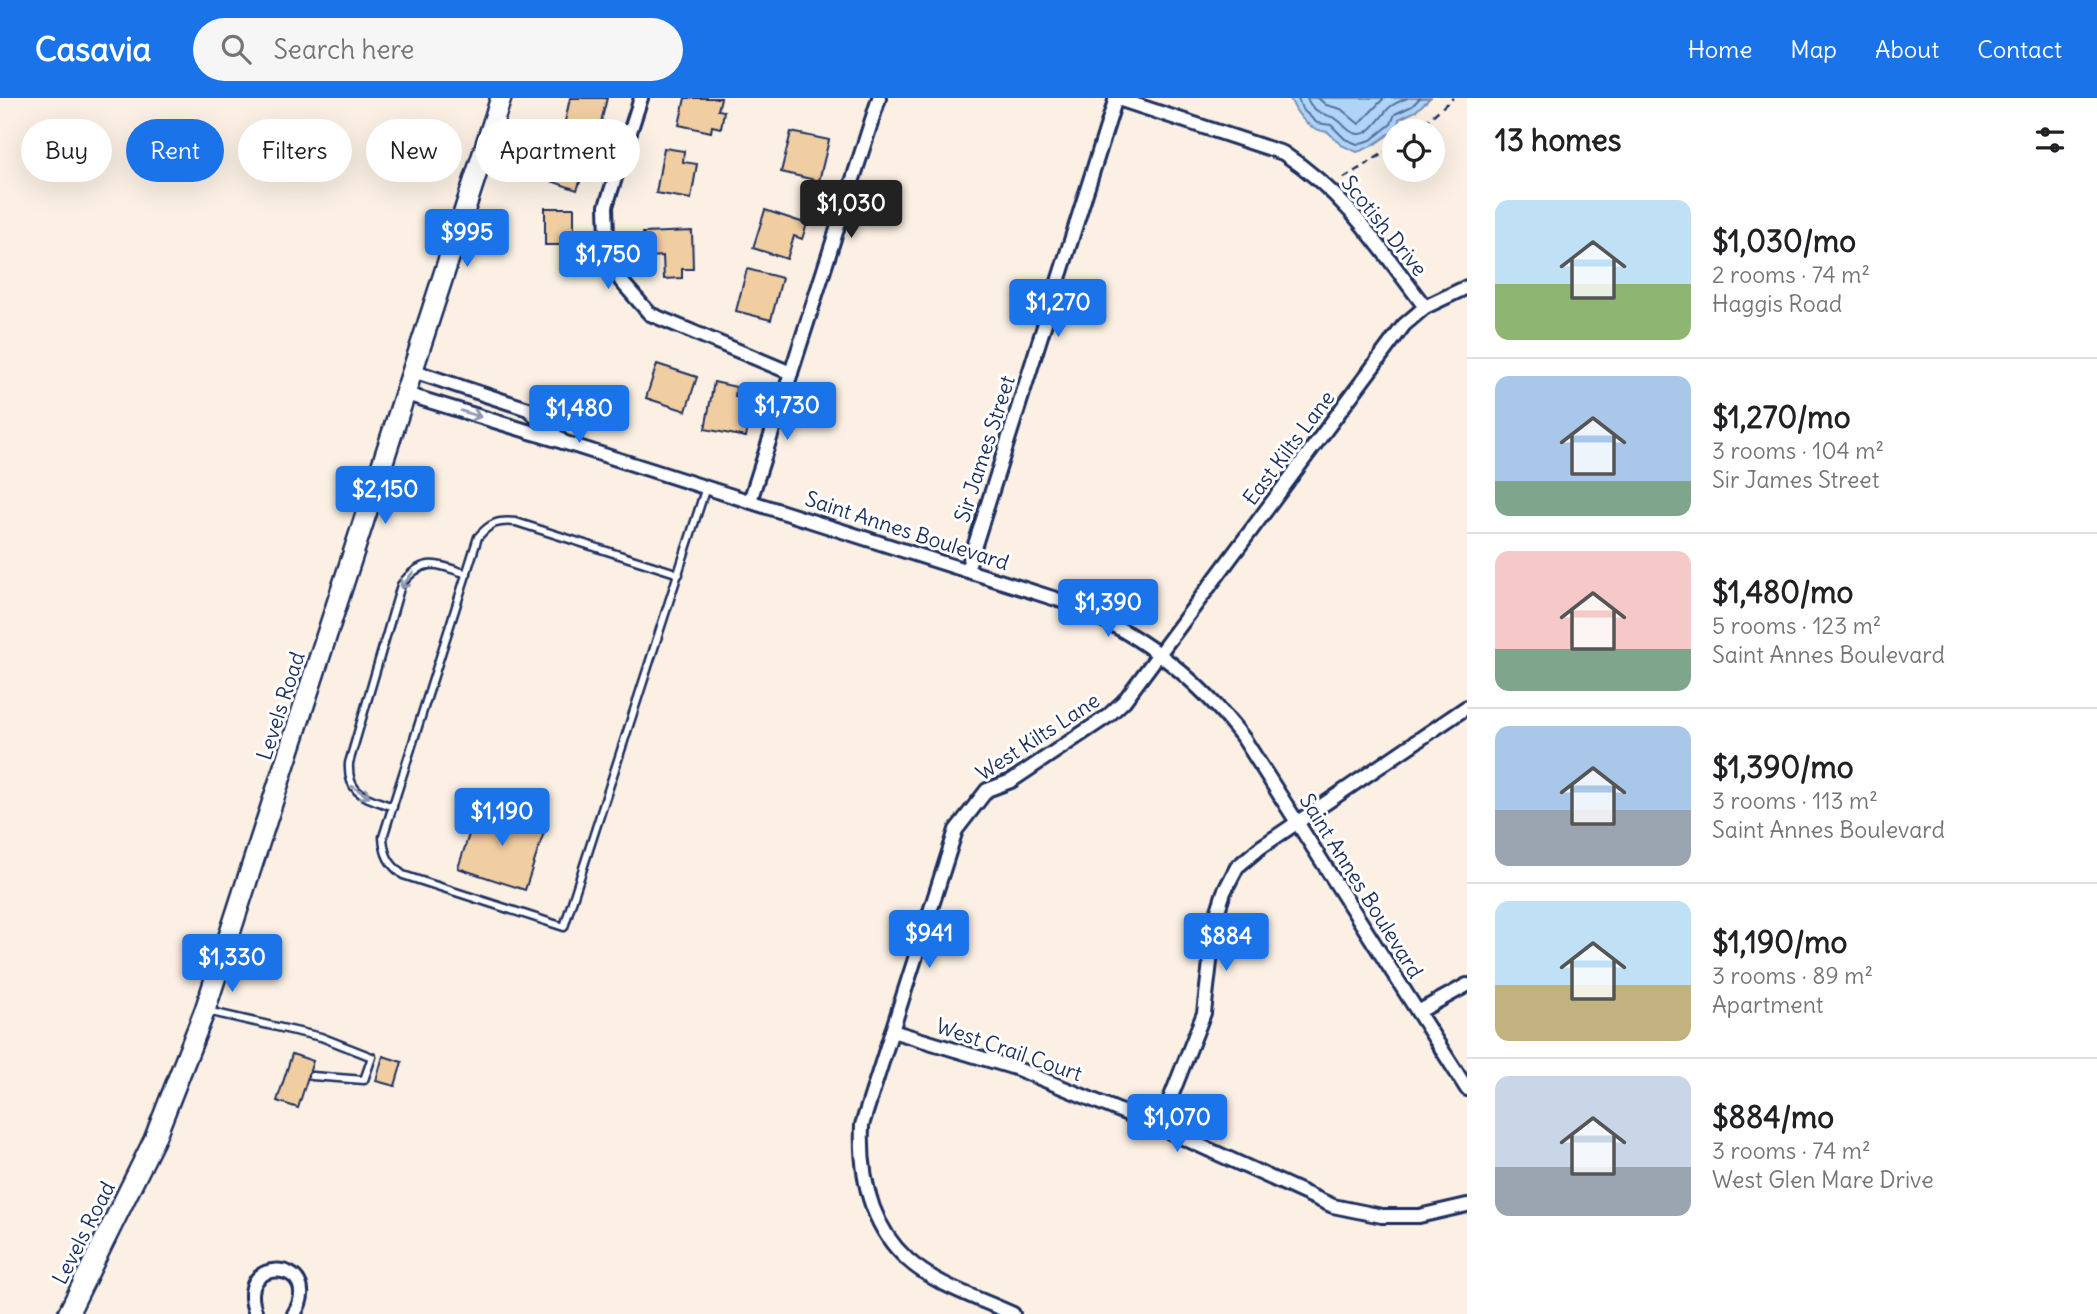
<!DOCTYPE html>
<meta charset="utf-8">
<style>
body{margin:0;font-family:Delius,sans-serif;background:#f6f6f6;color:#202124;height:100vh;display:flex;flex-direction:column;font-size:26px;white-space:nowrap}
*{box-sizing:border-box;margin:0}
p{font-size:23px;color:#757577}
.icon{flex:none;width:38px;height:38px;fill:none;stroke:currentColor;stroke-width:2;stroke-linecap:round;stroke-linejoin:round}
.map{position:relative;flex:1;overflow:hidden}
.panel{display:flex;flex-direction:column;background:#fff;width:630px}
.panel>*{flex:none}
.hud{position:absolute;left:21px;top:21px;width:665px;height:63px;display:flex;gap:14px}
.buttons{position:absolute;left:1382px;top:21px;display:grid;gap:14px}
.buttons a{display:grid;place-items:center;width:63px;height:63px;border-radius:50%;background:#fff;box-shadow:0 7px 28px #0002;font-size:35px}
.price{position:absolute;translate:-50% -60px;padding:0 16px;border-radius:7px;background:#1a73e8;color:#fff;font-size:23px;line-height:46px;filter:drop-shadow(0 2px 4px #0008)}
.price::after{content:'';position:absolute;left:50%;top:42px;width:21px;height:16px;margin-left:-10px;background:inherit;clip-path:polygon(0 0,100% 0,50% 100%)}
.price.on{background:#222;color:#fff}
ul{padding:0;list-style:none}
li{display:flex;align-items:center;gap:21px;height:175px;padding:0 28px}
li+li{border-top:2px solid #e0e0e0}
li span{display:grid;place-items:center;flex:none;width:196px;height:140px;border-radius:14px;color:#555}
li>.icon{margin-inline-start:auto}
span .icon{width:84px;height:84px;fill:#fffc;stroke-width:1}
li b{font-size:30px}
h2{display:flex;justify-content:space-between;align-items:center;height:84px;padding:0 28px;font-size:30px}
.chip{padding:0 24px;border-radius:32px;background:#fff;box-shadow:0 7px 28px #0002;font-size:24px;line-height:63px}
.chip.on{background:#1a73e8;color:#fff}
header{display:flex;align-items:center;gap:42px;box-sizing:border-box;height:98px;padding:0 35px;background:#1a73e8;color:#fff}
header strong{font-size:33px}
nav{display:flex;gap:38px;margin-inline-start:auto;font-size:24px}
.search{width:490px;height:63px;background:#f6f6f6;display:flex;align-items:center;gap:18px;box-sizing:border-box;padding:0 24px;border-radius:38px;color:#757577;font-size:26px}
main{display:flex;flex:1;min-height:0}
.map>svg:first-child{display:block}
.water{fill:#b0d3f8;stroke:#7491ba;stroke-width:2}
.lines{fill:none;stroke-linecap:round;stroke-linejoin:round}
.shore{stroke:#57719c;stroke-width:2}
.building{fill:#f1cea2;stroke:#1b2f5e;stroke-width:2}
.lane-casing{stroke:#1b2f5e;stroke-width:11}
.street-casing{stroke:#1b2f5e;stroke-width:18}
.secondary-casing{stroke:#1b2f5e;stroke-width:24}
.path{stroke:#1b2f5e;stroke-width:2.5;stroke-dasharray:7 5;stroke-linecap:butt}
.lane{stroke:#fff;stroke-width:6}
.street{stroke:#fff;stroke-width:12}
.secondary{stroke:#fff;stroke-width:19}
.oneway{stroke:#8d97ae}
.labels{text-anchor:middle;stroke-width:6;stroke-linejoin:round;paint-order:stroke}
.street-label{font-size:21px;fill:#1b2f5e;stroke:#fff}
</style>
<header>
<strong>Casavia</strong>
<div class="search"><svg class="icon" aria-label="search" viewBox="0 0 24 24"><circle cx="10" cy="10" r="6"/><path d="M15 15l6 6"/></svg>Search here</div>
<nav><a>Home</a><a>Map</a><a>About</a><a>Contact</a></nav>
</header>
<main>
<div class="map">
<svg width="1467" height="1216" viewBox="0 0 1467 1216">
<rect width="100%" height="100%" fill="#fbf0e3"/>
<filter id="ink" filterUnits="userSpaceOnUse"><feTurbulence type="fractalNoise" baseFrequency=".0143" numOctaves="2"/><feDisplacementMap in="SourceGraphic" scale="14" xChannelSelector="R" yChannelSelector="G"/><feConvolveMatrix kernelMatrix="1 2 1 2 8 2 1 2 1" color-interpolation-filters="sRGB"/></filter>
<g filter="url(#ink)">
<path class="water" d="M1290,0H1430L1416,13L1399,21V30C1382,39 1377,48 1357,54L1341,47L1328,34C1308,32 1297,18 1290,0Z"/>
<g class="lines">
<g class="shore">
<polyline points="1298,0 1302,11 1317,25 1331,27 1345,41 1357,46 1371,42 1391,26 1395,16 1412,8 1420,0"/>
<path d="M1307,0C1312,13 1321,15 1332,19C1342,22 1345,32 1354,35C1369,41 1380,19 1388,11C1392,6 1401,3 1407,0"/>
<polyline points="1318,0 1326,7 1341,11 1359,26 1384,0"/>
</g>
</g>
<g class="building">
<polygon points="570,0 607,0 598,36 577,92 551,83 570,30 564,28"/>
<polygon points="685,0 721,0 718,12 724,13 721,30 712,28 711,34 679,27"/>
<polygon points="791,34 829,42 819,83 781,74"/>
<polygon points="664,50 684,53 683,64 697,66 691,101 656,95"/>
<rect x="545" y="110" width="29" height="37"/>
<polygon points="765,112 807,126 802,141 794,138 787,161 753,150"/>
<polygon points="692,133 693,171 682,171 682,180 664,181 663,158 649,159 649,152 643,152 643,135"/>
<polygon points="747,171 782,180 771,222 736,213"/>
<polygon points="657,266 697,279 686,313 646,300"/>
<polygon points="714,284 736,289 735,299 753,302 746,339 705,331"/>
<polygon points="478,709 545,731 525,792 458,770"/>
<polygon points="292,956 313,963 298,1010 277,1003"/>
<polygon points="383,958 402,964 395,988 376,983"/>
</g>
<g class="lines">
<defs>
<g id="lane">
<path d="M679,476L516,424C498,422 490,425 478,439L383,739C384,757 389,766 403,777L564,829L706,389"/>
<path d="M393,709C367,699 347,698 349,665L401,487C423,458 437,466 467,476"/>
<polyline points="207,913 321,939 372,959 364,982 312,978"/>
</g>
<g id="street">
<polyline points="641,0 606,108 607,140 621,183 650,216 791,275"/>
<path d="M1115,0L1283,55C1347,97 1380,150 1425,209"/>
<polyline points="406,296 563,344 528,311 413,273"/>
<path d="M563,344L1059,502C1135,531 1195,576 1244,641L1467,991"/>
<polyline points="750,403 879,0"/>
<polyline points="967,472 1116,0"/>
<polyline points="1418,914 1467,887"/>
<polyline points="892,933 1015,970 1159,1029 1333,1108 1382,1118 1419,1118 1467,1107"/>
<polyline points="1159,1029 1204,915 1215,822 1224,794 1237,769 1261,749 1467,609"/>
<path d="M256,1216C232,1154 327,1162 294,1216"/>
<path d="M1013,1216C979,1200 935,1187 907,1161C870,1127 860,1076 862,1027L956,732L987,692L1011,683L1108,618L1124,603L1404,227L1425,209L1467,189"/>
</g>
<polyline id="secondary" points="68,1216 154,1042 205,912 501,0"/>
</defs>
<use href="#lane" class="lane-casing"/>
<use href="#street" class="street-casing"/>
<use href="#secondary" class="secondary-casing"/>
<g class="path">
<polyline points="1415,33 1453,0"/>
<polyline points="1344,80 1395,48"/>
</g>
<use href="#lane" class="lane"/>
<use href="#street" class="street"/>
<use href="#secondary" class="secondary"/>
</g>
<defs><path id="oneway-shaft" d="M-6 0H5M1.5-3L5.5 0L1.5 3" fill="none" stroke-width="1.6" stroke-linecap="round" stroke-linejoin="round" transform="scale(1.75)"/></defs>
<g class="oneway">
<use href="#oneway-shaft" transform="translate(471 316) rotate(17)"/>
<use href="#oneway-shaft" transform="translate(407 482) rotate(127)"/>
<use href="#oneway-shaft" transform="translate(361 694) rotate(33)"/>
</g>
</g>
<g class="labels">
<g class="street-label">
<text transform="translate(1384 128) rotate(51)" y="7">Scotish Drive</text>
<text transform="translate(1289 350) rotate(-53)" y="7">East Kilts Lane</text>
<text transform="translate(985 351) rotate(-72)" y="7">Sir James Street</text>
<text transform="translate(907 433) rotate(18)" y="7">Saint Annes Boulevard</text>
<text transform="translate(281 608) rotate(-72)" y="7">Levels Road</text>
<text transform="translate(1038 639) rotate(-33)" y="7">West Kilts Lane</text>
<text transform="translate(1361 788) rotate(58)" y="7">Saint Annes Boulevard</text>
<text transform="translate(1009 952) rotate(19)" y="7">West Crail Court</text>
<text transform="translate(84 1135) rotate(-63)" y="7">Levels Road</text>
</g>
</g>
</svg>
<div class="buttons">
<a><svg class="icon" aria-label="locate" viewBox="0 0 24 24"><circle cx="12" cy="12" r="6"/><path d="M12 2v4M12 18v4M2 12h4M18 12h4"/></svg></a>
</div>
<b class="price on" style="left:851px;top:142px">$1,030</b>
<b class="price" style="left:467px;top:171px">$995</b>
<b class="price" style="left:608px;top:193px">$1,750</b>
<b class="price" style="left:1058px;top:241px">$1,270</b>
<b class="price" style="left:787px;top:344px">$1,730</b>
<b class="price" style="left:579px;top:347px">$1,480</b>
<b class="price" style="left:385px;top:428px">$2,150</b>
<b class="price" style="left:1108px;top:541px">$1,390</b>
<b class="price" style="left:502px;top:750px">$1,190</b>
<b class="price" style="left:929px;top:872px">$941</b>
<b class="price" style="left:1226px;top:875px">$884</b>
<b class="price" style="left:232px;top:896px">$1,330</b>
<b class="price" style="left:1177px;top:1056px">$1,070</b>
<div class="hud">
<a class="chip">Buy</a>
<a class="chip on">Rent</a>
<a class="chip">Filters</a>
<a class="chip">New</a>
<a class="chip">Apartment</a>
</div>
</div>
<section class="panel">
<h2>13 homes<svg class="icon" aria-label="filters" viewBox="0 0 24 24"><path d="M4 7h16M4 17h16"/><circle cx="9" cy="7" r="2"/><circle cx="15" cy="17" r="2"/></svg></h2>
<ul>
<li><span style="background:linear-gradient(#bfe0f5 60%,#8fb573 0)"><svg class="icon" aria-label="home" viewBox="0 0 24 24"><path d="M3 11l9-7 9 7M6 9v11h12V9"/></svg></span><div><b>$1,030/mo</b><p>2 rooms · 74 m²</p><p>Haggis Road</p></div></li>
<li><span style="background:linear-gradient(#a9c7e8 75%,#7fa58c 0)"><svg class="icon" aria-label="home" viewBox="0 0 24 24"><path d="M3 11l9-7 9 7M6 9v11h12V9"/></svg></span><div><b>$1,270/mo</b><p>3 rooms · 104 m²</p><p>Sir James Street</p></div></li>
<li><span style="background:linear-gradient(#f6c9c9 70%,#7fa58c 0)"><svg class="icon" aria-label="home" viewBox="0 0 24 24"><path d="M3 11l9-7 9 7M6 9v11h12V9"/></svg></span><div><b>$1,480/mo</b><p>5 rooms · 123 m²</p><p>Saint Annes Boulevard</p></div></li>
<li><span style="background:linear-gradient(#a9c7e8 60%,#9aa5b1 0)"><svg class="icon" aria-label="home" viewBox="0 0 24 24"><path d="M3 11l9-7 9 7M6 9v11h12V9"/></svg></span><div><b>$1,390/mo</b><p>3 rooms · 113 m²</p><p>Saint Annes Boulevard</p></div></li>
<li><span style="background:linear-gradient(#bfe0f5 60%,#c2b280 0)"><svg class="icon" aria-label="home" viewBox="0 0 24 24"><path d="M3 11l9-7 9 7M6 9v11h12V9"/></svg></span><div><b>$1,190/mo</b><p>3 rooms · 89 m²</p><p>Apartment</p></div></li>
<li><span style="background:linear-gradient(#c9d6e8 65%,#9aa5b1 0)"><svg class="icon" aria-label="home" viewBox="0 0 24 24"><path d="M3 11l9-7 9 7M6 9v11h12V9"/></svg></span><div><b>$884/mo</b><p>3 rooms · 74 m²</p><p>West Glen Mare Drive</p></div></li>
</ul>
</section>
</main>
